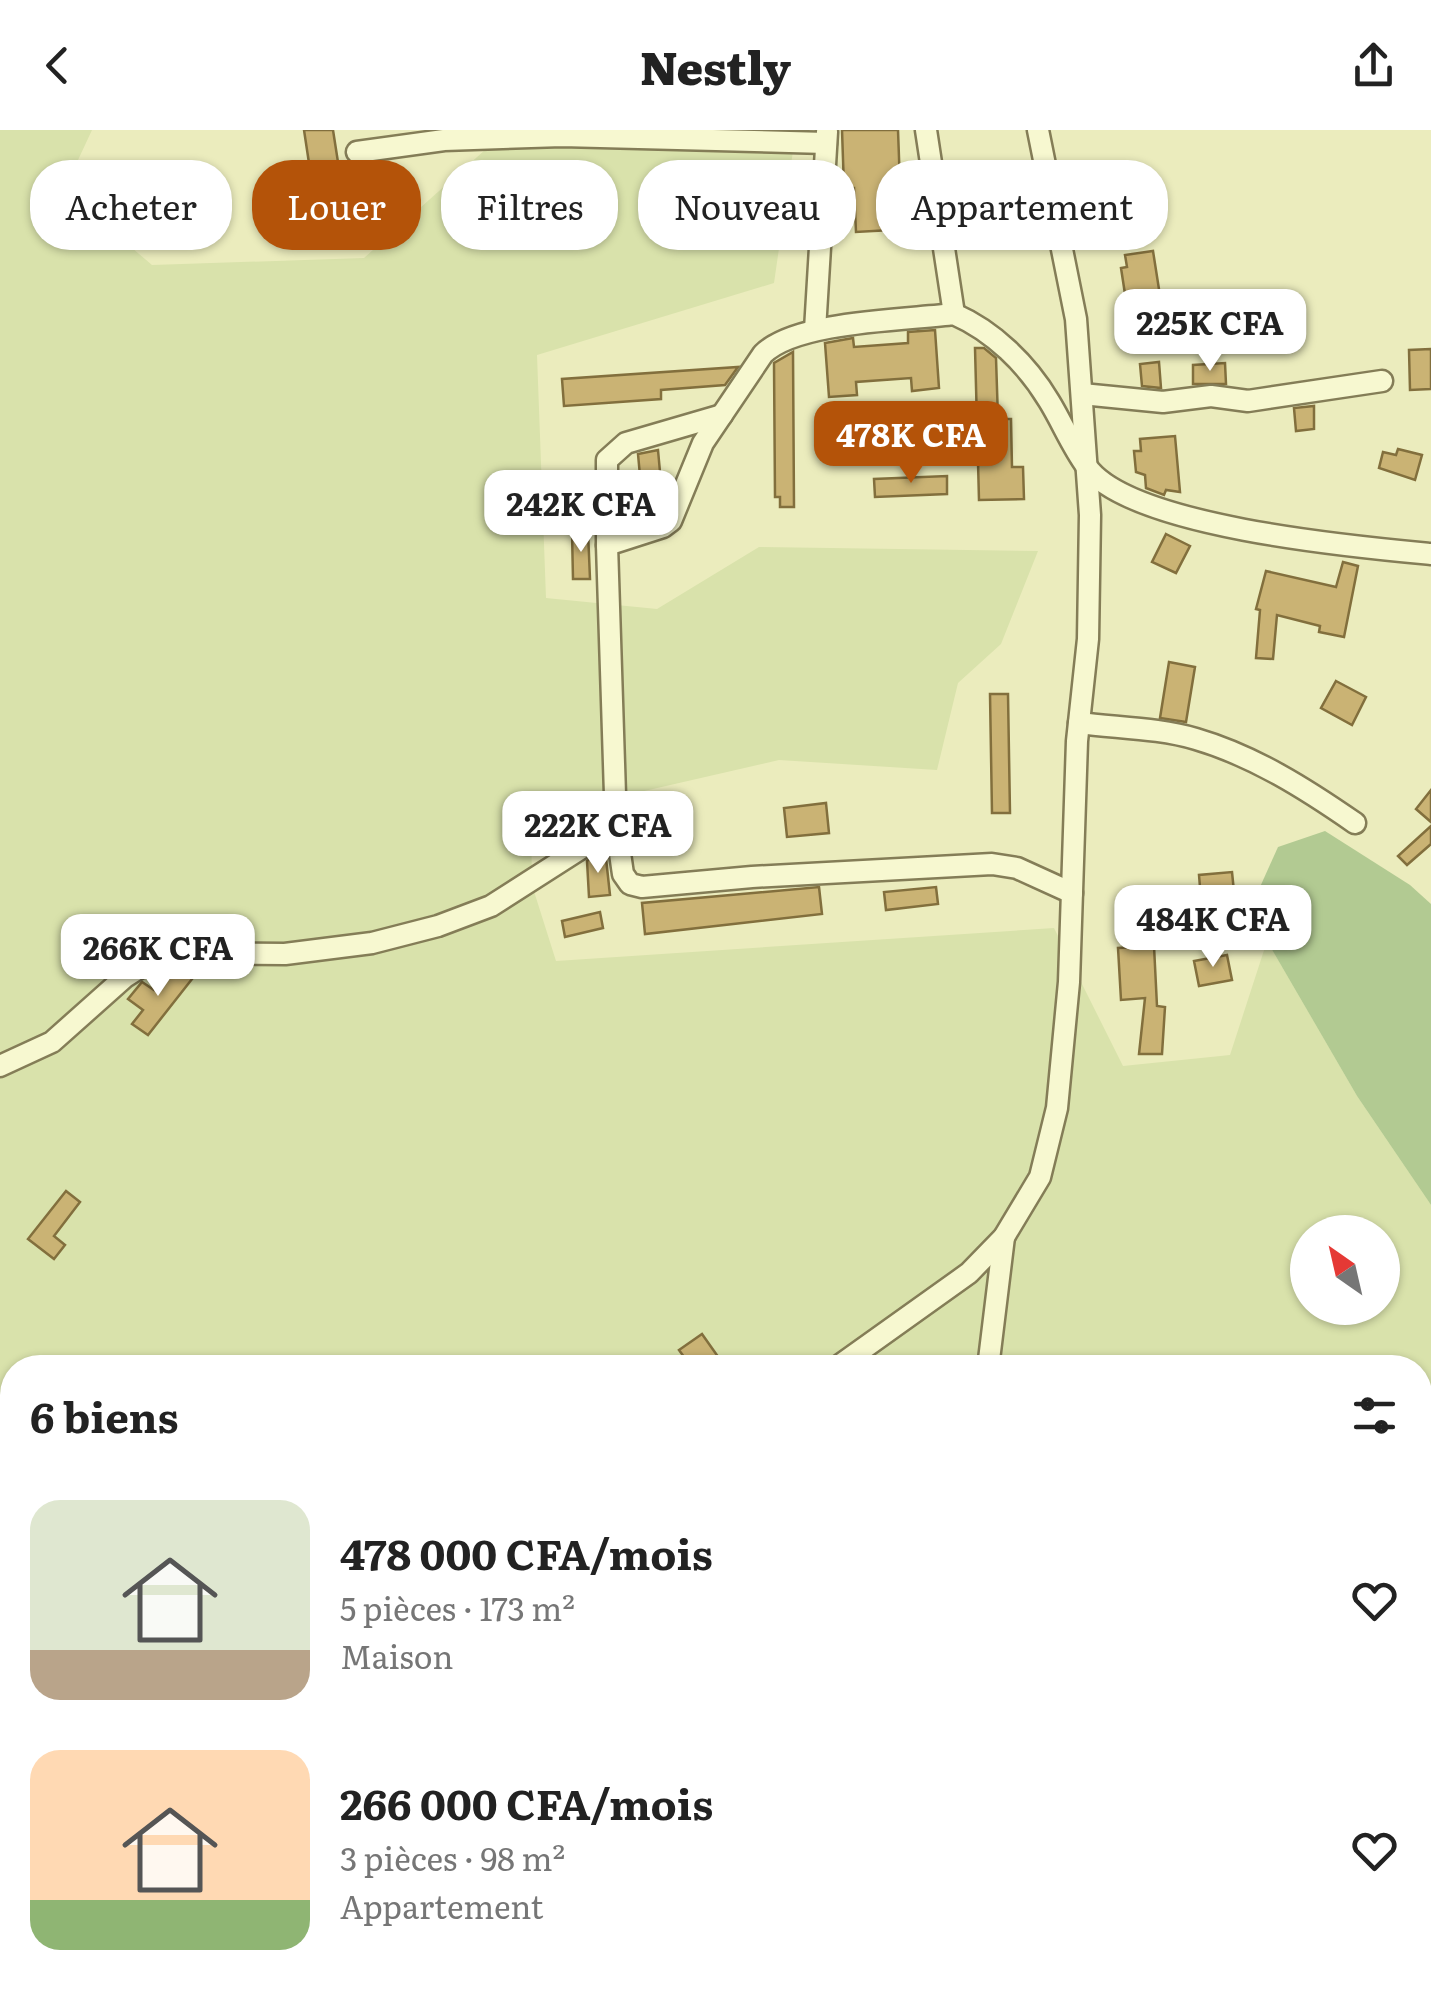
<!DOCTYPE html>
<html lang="fr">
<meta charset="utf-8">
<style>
body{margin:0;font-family:Literata,serif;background:#f2f2f2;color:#222;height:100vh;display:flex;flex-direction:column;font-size:38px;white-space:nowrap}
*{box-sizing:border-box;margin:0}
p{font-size:32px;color:#767676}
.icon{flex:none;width:55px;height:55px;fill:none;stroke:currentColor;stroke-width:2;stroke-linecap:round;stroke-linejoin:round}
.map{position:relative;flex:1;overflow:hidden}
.side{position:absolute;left:0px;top:1225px;width:1432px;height:642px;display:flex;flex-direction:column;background:#fff;border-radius:40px 40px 0 0;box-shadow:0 2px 8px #0004}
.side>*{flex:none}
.guide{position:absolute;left:30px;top:30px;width:1372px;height:90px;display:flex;gap:20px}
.needle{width:65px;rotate:326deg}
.controls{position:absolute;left:1290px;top:1085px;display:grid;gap:20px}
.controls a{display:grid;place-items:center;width:110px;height:110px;border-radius:50%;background:#fff;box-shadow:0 2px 8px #0004;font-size:50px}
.price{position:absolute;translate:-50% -85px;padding:0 22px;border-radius:20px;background:#fff;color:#222;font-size:32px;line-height:65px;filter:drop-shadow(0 2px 5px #0008)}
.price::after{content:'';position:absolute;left:50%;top:60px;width:30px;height:22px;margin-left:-15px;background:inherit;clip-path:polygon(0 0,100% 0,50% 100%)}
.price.on{background:#b45309;color:#fff}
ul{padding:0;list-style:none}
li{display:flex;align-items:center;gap:30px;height:250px;padding:0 30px}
li span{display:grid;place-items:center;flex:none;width:280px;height:200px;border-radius:30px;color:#555}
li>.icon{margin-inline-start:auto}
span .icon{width:120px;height:120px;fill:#fffc;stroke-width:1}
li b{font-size:42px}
h2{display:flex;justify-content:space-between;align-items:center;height:120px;padding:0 30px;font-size:42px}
.pill{padding:0 35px;border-radius:40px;background:#fff;box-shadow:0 2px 8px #0004;font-size:35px;line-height:90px}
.pill.on{background:#b45309;color:#fff}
header{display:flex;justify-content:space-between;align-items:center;height:130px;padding:0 30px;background:#fff;font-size:45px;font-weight:800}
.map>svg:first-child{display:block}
.farmland{fill:#d9e2ab;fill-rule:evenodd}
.green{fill:#b2ca92}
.building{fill:#cab374;stroke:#826f3d;stroke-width:2.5}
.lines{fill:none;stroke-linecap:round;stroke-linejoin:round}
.minor-casing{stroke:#847d57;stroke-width:25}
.minor{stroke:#f7f8d0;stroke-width:20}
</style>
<header><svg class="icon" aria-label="back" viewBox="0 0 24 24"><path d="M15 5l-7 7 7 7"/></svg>Nestly<svg class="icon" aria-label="share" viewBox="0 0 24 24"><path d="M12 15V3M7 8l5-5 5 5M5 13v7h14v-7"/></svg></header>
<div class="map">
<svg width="1431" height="1866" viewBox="0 0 1431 1866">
<rect width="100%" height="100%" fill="#ebecbd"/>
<path class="farmland" d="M0,0H92L64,60L152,135L364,128L504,3L536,0H796L774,153L537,225L546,468L657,479L759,417L1038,421L1001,514L958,553L937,640L779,630L531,687L532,755L556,831L1054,798L1123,936L1230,925L1267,811L1357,966L1431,1075V1866H0ZM1308,1102H1382V1178H1308ZM12,1238H1420V1855H12Z"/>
<polygon class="green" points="1325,701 1410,755 1431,774 1431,1075 1357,966 1267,811 1260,757 1278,717"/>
<g class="building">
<polygon points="304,0 333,0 340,45 299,51 297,35 309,33"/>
<polygon points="842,0 898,0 900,55 889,56 891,100 856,102 854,58 844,58"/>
<polygon points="1122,37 1127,61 1107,66 1102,41"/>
<polygon points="126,42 201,64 196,82 121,60"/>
<polygon points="1153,121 1161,172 1132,176 1130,163 1125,164 1121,138 1127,137 1125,125"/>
<polygon points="935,200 939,258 912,261 911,248 856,252 857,265 829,267 825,213 853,208 854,217 908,213 908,202"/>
<polygon points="975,218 984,218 996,228 998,289 1011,289 1012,337 1023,337 1024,369 979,370"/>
<polygon points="1431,219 1431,259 1410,260 1409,220"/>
<polygon points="793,222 794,377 780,377 780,367 775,367 774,233"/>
<polygon points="1159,232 1161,258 1142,256 1140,234"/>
<polygon points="1225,233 1226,254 1193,254 1193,235"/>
<polygon points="738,237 725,255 661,260 661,269 564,276 562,249"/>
<polygon points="1314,276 1314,299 1296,301 1294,278"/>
<polygon points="1175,306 1180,362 1166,360 1164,365 1146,358 1145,345 1136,342 1134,321 1141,321 1140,309"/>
<polygon points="1398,319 1422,325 1415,350 1379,338 1383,322 1396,325"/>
<polygon points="658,320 663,375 657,385 644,389 638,324"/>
<polygon points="947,346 947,364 875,367 874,349"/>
<polygon points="588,401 590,449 573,449 572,402"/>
<polygon points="1166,404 1190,416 1176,443 1152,432"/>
<polygon points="1343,432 1358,436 1344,507 1319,502 1320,496 1277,485 1273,529 1256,528 1260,480 1256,479 1266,441 1336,457"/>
<polygon points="1169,532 1195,537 1186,592 1160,588"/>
<polygon points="1336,551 1366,567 1352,595 1321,578"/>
<polygon points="990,564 1008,564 1010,683 992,683"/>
<polygon points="1431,660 1431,692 1416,679"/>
<polygon points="826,673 829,703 787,707 784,678"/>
<polygon points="1431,696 1431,714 1407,735 1398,726"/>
<polygon points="605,719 610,765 589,767 587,731"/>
<polygon points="1232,742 1237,791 1203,794 1199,745"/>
<polygon points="819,757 822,784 645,804 642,773"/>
<polygon points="936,757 938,774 886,780 884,762"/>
<polygon points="600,782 603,798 565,807 562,791"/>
<polygon points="1154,816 1157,876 1165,877 1162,924 1139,924 1145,868 1121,870 1118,818"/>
<polygon points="1227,825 1232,850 1199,856 1194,831"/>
<polygon points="178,839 192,849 148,905 132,894 143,880 128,869 142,852 154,860 168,840"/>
<polygon points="66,1061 80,1072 54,1106 65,1115 54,1129 28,1109"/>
<polygon points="702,1204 726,1238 692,1238 679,1220"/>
</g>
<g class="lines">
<defs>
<g id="minor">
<polyline points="926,0 954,184"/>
<polyline points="357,22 444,10 562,6 826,13"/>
<polyline points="815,200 827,2"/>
<polyline points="1082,264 1163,272 1211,266 1248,271 1382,251"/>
<polyline points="607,415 607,330 626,313 722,285"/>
<path d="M1079,593C1117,598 1159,598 1196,609C1254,626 1306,659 1355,693"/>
<path d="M1072,763L1017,738L992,734L752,747L642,757L630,754L623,744L616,696L607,415L663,397L671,391L703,313L763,224C796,191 906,190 954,184C993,201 1027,234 1049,271C1062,292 1072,317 1087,337C1131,397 1356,417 1431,424"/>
<polyline points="0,936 52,912 125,847 155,828 195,823 285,824 372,813 438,796 491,776 616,696"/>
<polyline points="836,1238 969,1143 1004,1107 1040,1047 1057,978 1069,852 1077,611 1088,509 1090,385 1076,189 1038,0"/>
<polyline points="988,1238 1004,1107"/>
<polyline points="0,1472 12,1480"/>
<polyline points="0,1845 12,1828"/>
<polyline points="193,1855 208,1866"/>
<polyline points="717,1855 718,1866"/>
<polyline points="842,1855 872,1866"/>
<polyline points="655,1866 662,1855"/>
<polyline points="915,1866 915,1855"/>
</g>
</defs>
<use href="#minor" class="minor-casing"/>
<use href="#minor" class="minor"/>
</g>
</svg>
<div class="controls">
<a><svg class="needle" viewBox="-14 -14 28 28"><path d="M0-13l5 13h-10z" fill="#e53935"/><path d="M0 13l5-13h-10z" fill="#767676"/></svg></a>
</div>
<b class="price" style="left:1210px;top:244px">225K CFA</b>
<b class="price on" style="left:911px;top:356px">478K CFA</b>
<b class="price" style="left:581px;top:425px">242K CFA</b>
<b class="price" style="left:598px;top:746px">222K CFA</b>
<b class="price" style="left:1213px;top:840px">484K CFA</b>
<b class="price" style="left:158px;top:869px">266K CFA</b>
<div class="guide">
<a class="pill">Acheter</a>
<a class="pill on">Louer</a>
<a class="pill">Filtres</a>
<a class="pill">Nouveau</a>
<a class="pill">Appartement</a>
</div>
<section class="side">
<h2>6 biens<svg class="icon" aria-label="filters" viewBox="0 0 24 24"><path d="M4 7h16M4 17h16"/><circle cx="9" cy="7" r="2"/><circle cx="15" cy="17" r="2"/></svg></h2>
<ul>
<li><span style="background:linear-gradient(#dfe7d0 75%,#b9a48a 0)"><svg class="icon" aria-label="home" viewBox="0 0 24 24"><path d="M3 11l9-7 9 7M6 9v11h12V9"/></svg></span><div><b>478 000 CFA/mois</b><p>5 pièces · 173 m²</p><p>Maison</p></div><svg class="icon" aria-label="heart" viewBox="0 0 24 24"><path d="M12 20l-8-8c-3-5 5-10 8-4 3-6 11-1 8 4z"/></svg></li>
<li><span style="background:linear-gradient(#ffd9b3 75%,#8fb573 0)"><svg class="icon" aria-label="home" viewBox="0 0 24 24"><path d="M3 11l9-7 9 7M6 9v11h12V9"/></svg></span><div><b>266 000 CFA/mois</b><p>3 pièces · 98 m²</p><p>Appartement</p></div><svg class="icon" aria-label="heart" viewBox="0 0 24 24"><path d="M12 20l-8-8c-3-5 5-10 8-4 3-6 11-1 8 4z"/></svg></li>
</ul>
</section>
</div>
